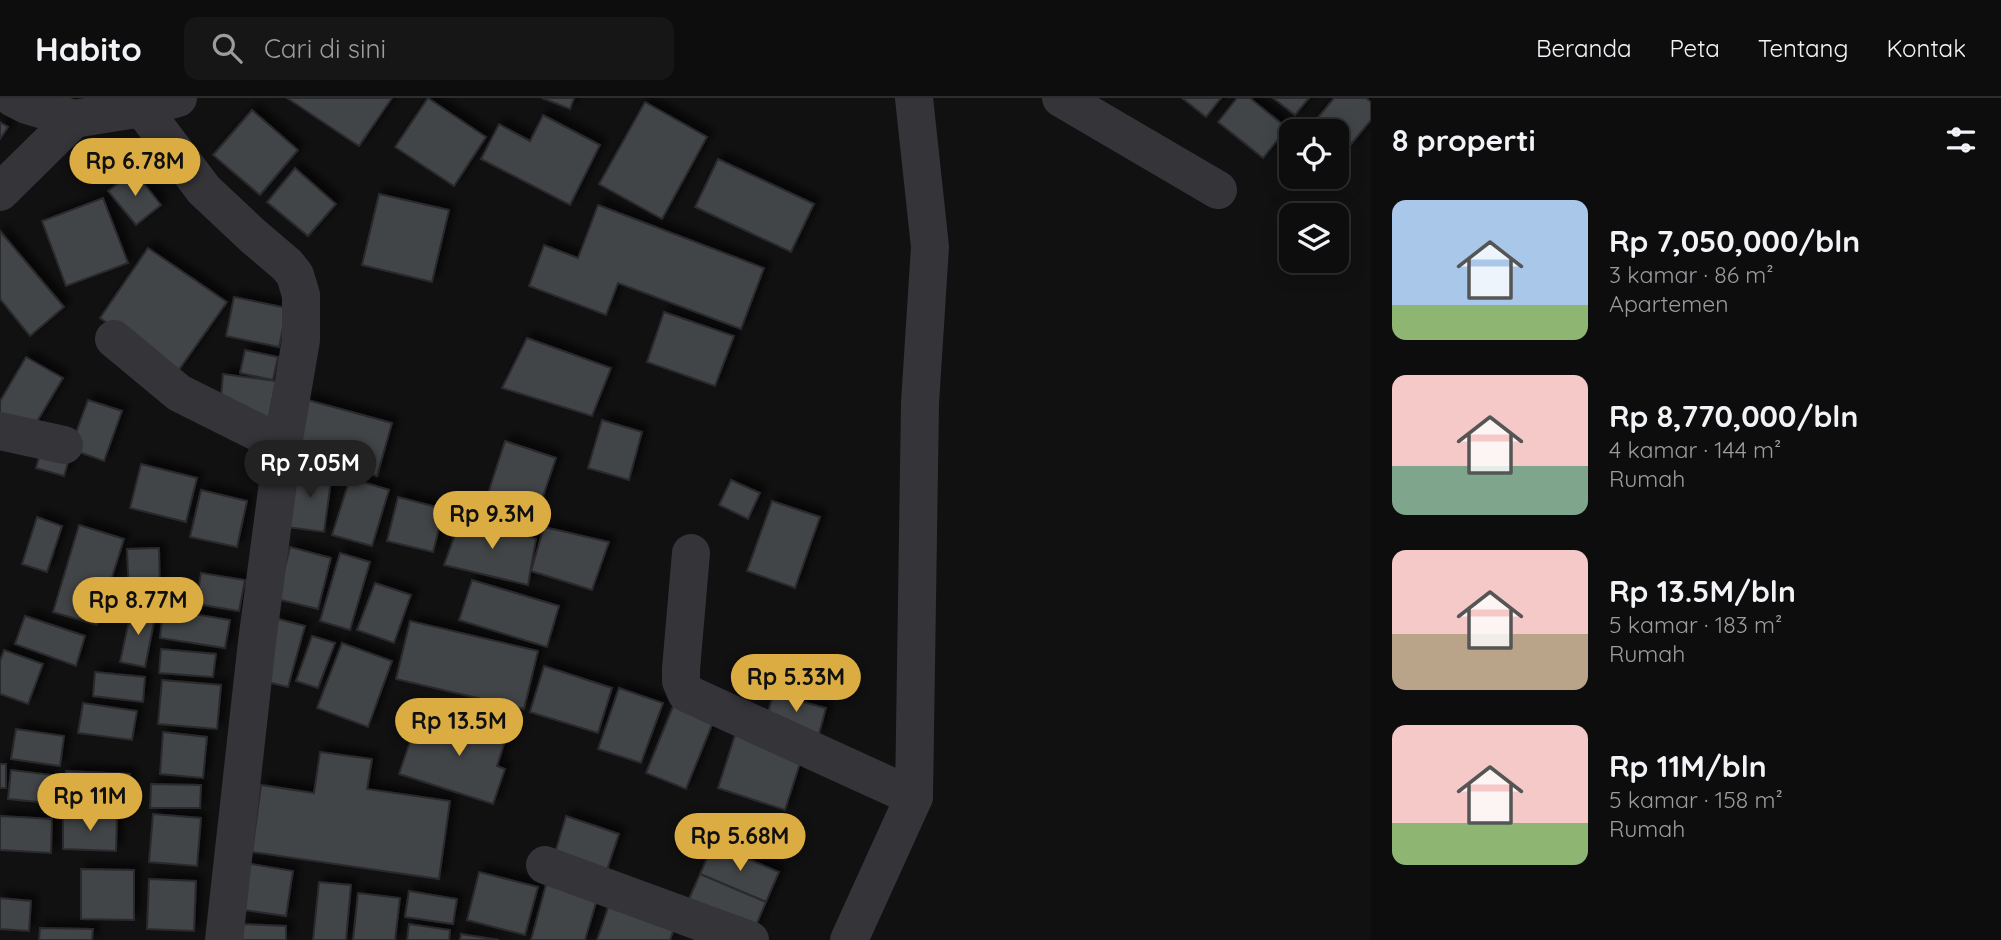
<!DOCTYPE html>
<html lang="id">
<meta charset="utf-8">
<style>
body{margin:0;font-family:Quicksand,sans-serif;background:#161617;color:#f1f3f6;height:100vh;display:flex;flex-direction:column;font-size:26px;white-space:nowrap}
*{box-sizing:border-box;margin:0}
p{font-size:23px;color:#9a9c9e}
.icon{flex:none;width:38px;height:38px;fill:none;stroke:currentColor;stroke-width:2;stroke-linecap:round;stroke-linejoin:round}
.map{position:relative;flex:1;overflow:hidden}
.sheet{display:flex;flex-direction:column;background:#0d0d0e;width:630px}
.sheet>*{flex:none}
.buttons{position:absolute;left:1279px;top:21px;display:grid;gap:14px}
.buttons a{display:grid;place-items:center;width:70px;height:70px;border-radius:14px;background:#0d0d0e;box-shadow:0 4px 18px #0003,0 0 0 2px #2d2d2e;font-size:35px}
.price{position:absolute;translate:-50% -60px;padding:0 16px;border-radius:24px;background:#dbac41;color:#111;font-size:23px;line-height:46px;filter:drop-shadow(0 2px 4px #0008)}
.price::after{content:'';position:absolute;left:50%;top:42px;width:21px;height:16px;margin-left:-10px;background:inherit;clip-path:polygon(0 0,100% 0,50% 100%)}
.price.selected{background:#222;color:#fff}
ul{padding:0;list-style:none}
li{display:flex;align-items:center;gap:21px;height:175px;padding:0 21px}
li span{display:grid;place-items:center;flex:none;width:196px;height:140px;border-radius:14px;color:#555}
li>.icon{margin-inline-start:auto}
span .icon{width:84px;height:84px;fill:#fffc;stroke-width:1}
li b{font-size:30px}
h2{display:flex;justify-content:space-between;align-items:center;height:84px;padding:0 21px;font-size:30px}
header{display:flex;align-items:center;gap:42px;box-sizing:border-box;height:98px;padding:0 35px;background:#0d0d0e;border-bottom:2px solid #2d2d2e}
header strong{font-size:33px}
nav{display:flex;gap:38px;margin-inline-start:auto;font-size:24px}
.search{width:490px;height:63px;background:#161617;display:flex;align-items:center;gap:18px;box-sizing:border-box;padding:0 24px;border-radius:14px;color:#9a9c9e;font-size:26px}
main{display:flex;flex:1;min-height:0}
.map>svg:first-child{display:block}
.building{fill:#434447;stroke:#2b2b2e;stroke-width:2;filter:url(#shadow)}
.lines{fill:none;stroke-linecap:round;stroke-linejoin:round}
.minor{stroke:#353539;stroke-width:38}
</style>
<header>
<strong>Habito</strong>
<div class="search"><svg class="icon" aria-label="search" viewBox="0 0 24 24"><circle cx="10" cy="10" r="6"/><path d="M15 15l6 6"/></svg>Cari di sini</div>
<nav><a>Beranda</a><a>Peta</a><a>Tentang</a><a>Kontak</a></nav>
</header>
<main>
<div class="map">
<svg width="1371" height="842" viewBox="0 0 1371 842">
<defs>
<filter id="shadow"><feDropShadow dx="6" dy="-6" stdDeviation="3.5" flood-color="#0009"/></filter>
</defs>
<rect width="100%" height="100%" fill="#111112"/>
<g class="building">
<polygon points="287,0 392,0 359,48"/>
<polygon points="428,0 486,39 454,88 395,49"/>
<polygon points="542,0 574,0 570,11"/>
<polygon points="1182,0 1221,0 1206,19"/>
<polygon points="1237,0 1250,0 1287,30 1263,60 1218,24"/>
<polygon points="1273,0 1309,0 1295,17"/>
<polygon points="1334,0 1366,0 1371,4 1371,22 1348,50 1337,41 1337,33 1328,33 1315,23"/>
<polygon points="645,4 707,39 662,121 599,86"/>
<polygon points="252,12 298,52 260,97 213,57"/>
<polygon points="543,17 600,47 570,107 481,61 499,26 530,43"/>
<polygon points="0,24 8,29 0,41"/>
<polygon points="718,61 814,106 791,154 695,109"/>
<polygon points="295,70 336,106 308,138 267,104"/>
<polygon points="134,73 161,107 136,127 108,93"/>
<polygon points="379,96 449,112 432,184 362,167"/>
<polygon points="103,100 128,165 66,188 42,123"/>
<polygon points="598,107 764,170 741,231 618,185 606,217 529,188 544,147 578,160"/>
<polygon points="0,133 64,209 30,238 0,201"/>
<polygon points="148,150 227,204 178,273 100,220"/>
<polygon points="234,199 287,210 279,249 226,238"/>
<polygon points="664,214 734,238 715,288 647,264"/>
<polygon points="527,240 611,270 592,318 502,290"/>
<polygon points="245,252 278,259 273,282 240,275"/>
<polygon points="26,259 63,280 29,337 0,320 0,303"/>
<polygon points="223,276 276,283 268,324 220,311"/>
<polygon points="304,301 392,325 377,378 289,354"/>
<polygon points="88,302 122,313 104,363 70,351"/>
<polygon points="602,322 642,334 629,382 588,370"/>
<polygon points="505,343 556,360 533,428 483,411"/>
<polygon points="41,352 69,361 64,378 36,370"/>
<polygon points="141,366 197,380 186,424 130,410"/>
<polygon points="295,371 332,376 324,434 287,429"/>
<polygon points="350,380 389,392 372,448 332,437"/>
<polygon points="731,382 760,395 748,421 719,407"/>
<polygon points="201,392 247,403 237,449 190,439"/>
<polygon points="398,399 444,411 433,454 387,443"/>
<polygon points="772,403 820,419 795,490 747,473"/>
<polygon points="462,417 536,441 528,487 444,467"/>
<polygon points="37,419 62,428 47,474 22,466"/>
<polygon points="79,427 124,441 97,527 53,514"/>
<polygon points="544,429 609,444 592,492 531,473"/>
<polygon points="290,449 331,460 318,511 277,501"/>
<polygon points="159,450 160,498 129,500 127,451"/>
<polygon points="340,455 370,464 350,532 320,523"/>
<polygon points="201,475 245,482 239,513 196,506"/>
<polygon points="472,482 559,508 547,549 459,522"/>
<polygon points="375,485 411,497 394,545 357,532"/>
<polygon points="132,509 156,514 145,569 120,564"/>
<polygon points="163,511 230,522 225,550 160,540"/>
<polygon points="25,518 85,538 76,568 15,546"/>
<polygon points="275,520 305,528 288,589 259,582"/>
<polygon points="410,523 538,553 524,611 396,581"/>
<polygon points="312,538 335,545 318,590 296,583"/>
<polygon points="342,545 392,563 368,629 317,610"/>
<polygon points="161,551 216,556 213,579 159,575"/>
<polygon points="4,552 43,566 28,606 0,596 0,563"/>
<polygon points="544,568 612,590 598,635 530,614"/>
<polygon points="95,574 145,579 143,604 93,598"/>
<polygon points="162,582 221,587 217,631 158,626"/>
<polygon points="619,590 663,605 641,665 598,651"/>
<polygon points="773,596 826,610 819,636 766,622"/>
<polygon points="83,605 137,613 132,642 78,635"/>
<polygon points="674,606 714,622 686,691 646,675"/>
<polygon points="477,614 511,625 497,668 505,671 493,706 399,676 417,623 469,640"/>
<polygon points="16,631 64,638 60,668 11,661"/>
<polygon points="163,634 207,639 203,680 160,676"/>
<polygon points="735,637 802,659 785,712 718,690"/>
<polygon points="320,654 372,661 367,691 450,703 439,781 252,754 261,687 314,695"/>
<rect x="0" y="666" width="6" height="24"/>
<polygon points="11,672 52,677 48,705 8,701"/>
<polygon points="66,673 130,676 129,710 65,706"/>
<polygon points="151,686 201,687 200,710 150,710"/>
<polygon points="153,716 201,720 197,768 149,764"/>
<polygon points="63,717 117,718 116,753 63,751"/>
<polygon points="0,718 52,721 51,755 0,752"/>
<polygon points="566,718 619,736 606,775 554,758"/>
<polygon points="713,746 779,774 766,804 700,776"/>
<polygon points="245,765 293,773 286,818 237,811"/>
<polygon points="81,771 134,772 134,822 81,821"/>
<polygon points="479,774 538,789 525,837 467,822"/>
<polygon points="700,776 766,804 754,832 688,803"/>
<polygon points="149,781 196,783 194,833 147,831"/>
<polygon points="547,783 598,798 585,842 531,842"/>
<polygon points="319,784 351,787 346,842 313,842"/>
<polygon points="409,793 457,801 453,826 405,819"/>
<polygon points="358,795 400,800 395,842 353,842"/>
<polygon points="0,800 31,803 29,833 0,831"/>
<polygon points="611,801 677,823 670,842 597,842"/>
<polygon points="243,826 286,828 286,842 242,842"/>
<polygon points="409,826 450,832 449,842 407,842"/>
<polygon points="40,830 93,831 92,842 39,842"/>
<polygon points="461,836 499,842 460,842"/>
</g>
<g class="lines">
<g class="minor">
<polyline points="13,0 27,7 74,21 142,10 178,0"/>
<polyline points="1061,0 1218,92"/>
<polyline points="142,10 204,92 253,138 287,167 295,177 301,197 301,242 283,347 257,544 224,842"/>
<polyline points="0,94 74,21"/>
<polyline points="114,241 179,295 283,347"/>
<polyline points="0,333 64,347"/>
<polyline points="691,455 681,571 681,583 686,595 914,699"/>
<polyline points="545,767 750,842"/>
<polyline points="849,842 914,699 920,305 930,149 914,0"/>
</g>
</g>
</svg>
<div class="buttons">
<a><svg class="icon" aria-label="locate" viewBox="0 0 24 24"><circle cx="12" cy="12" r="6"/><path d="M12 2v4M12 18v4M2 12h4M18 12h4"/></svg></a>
<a><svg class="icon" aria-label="layers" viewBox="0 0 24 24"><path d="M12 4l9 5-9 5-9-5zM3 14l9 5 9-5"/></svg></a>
</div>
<b class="price" style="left:135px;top:100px">Rp 6.78M</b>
<b class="price selected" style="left:310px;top:402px">Rp 7.05M</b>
<b class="price" style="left:492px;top:453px">Rp 9.3M</b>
<b class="price" style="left:138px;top:539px">Rp 8.77M</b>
<b class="price" style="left:796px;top:616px">Rp 5.33M</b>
<b class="price" style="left:459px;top:660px">Rp 13.5M</b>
<b class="price" style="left:90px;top:735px">Rp 11M</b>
<b class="price" style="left:740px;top:775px">Rp 5.68M</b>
</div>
<section class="sheet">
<h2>8 properti<svg class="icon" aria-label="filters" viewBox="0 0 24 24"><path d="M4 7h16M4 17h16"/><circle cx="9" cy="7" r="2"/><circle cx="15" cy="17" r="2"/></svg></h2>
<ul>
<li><span style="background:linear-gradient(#a9c7e8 75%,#8fb573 0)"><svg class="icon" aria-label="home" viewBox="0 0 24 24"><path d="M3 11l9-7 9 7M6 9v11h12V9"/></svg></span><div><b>Rp 7,050,000/bln</b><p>3 kamar · 86 m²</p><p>Apartemen</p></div></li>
<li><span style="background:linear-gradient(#f6c9c9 65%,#7fa58c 0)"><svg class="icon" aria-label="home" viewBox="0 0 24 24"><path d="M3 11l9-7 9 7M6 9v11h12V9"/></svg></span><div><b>Rp 8,770,000/bln</b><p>4 kamar · 144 m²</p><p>Rumah</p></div></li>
<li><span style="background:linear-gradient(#f6c9c9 60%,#b9a48a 0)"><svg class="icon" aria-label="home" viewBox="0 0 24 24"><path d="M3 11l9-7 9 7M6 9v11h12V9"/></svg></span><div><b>Rp 13.5M/bln</b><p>5 kamar · 183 m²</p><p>Rumah</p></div></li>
<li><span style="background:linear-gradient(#f6c9c9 70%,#8fb573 0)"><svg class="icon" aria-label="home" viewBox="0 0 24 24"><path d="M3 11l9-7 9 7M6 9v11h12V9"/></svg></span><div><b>Rp 11M/bln</b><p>5 kamar · 158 m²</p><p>Rumah</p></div></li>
</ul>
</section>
</main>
